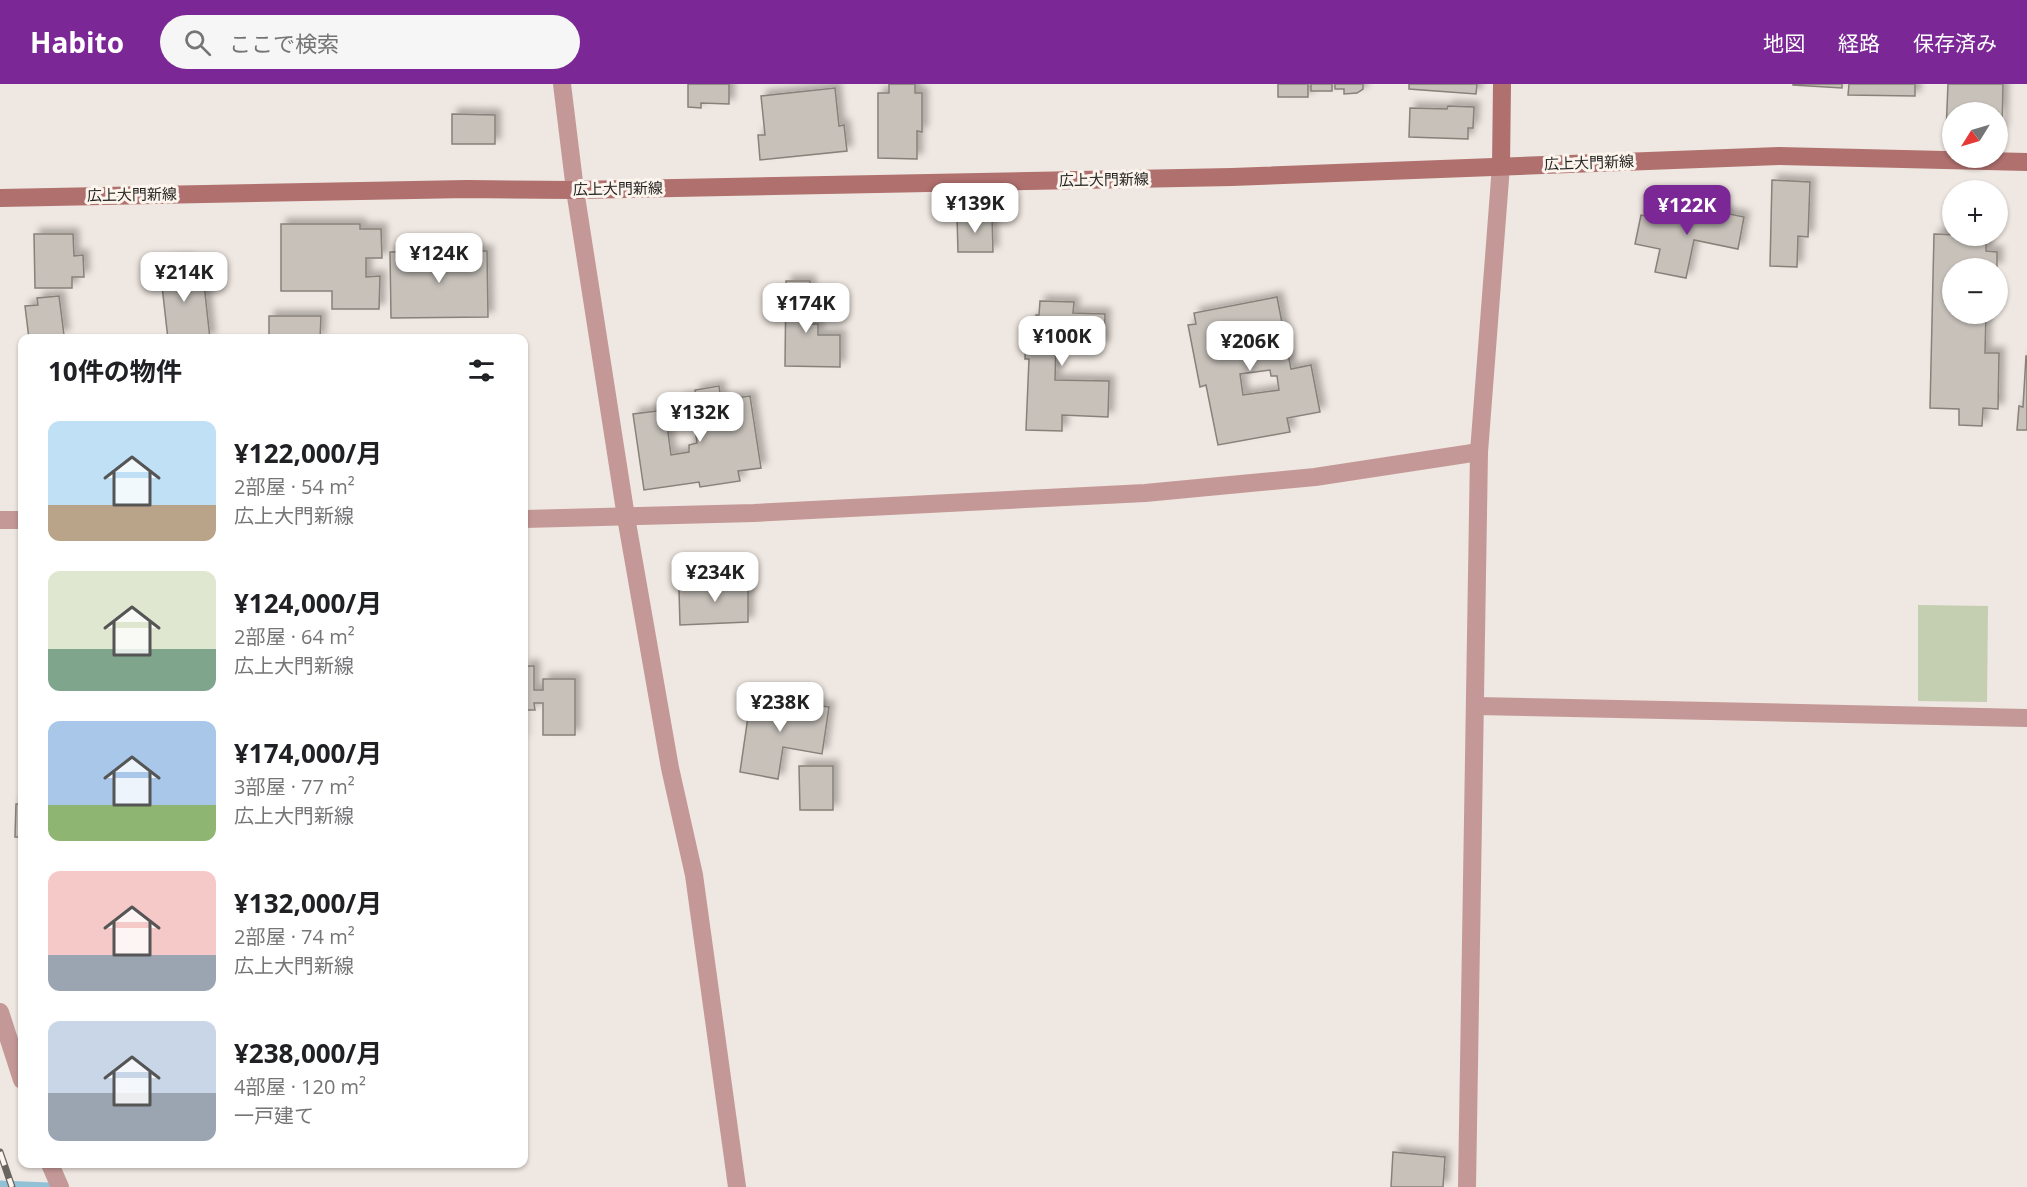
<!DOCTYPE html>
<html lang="ja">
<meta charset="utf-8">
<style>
body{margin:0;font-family:"Open Sans","Noto Sans JP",sans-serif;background:#f6f6f6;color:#202124;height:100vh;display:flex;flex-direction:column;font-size:22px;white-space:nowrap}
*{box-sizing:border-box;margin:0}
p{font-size:20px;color:#757577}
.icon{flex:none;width:33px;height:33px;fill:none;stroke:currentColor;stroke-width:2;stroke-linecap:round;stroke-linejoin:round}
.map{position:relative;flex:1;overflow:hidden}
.details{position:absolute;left:18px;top:250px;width:510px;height:834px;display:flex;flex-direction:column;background:#fff;border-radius:12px;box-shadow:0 2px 4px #0004}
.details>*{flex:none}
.needle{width:39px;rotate:233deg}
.tools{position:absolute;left:1942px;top:18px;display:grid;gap:12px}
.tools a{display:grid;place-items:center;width:66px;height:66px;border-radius:50%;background:#fff;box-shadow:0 2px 4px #0004;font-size:30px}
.price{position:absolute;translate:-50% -51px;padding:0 14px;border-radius:12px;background:#fff;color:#222;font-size:20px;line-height:39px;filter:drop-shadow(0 2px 3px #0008)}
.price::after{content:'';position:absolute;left:50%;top:36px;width:18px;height:14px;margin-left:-9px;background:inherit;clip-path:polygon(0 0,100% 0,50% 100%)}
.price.on{background:#7b2796;color:#fff}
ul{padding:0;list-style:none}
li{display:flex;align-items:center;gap:18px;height:150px;padding:0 30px}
li span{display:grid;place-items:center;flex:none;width:168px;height:120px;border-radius:12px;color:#555}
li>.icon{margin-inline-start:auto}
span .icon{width:72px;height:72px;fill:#fffc;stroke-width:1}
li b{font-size:26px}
h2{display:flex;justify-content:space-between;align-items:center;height:72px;padding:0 30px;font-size:26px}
header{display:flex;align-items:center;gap:36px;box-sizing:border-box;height:84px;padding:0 30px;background:#7b2796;color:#fff}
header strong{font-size:28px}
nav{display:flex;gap:33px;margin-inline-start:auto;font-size:21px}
.search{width:420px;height:54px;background:#f6f6f6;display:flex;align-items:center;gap:15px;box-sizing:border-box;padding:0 21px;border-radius:33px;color:#757577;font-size:22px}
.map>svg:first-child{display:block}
.green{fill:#c4ceb0}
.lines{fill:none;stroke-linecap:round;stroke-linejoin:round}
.stream{stroke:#90c1d7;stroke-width:9}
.building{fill:#c7c1ba;stroke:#87817a;stroke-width:1.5;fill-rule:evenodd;filter:url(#shadow)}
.street{stroke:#c49896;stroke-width:18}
.secondary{stroke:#af706e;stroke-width:18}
.rail-casing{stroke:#696561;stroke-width:7}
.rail{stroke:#fcf5ee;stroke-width:4.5;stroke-dasharray:14;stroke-linecap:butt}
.labels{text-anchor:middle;stroke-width:6;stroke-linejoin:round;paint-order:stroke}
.street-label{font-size:15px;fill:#262421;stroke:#fcf5ee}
</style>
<header>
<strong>Habito</strong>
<div class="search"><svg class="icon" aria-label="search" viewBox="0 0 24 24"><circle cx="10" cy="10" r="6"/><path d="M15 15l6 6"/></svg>ここで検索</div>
<nav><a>地図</a><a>経路</a><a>保存済み</a></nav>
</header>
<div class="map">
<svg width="2027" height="1103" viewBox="0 0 2027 1103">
<defs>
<filter id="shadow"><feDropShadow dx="5.5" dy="-5.5" stdDeviation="3" flood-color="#0004"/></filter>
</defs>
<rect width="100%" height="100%" fill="#efe7e1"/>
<polygon class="green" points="1918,521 1988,522 1987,618 1918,617"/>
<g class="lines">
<polyline class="stream" points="0,1101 49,1103"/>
</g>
<g class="building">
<polygon points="688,0 729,0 729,20 701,19 701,24 688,23"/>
<polygon points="889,0 915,0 915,9 922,9 922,48 917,47 917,75 878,74 878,9 889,9"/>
<rect x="1278" y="0" width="30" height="13"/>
<rect x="1311" y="0" width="21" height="7"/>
<polygon points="1335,0 1363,0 1363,5 1357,9 1344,10 1344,5 1335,5"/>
<polygon points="1409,0 1477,0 1476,10 1409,5"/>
<polygon points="1793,0 1842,0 1842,4 1793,1"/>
<polygon points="1849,0 1915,0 1915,12 1848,11"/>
<polygon points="1948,0 2003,0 2002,49 1998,49 1998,28 1953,28 1953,48 1946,48"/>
<polygon points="835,4 839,42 844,41 847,67 760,76 758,51 765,51 761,12"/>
<polygon points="1448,22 1474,23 1473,44 1468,44 1468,55 1409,53 1410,24 1447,25"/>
<polygon points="452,30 495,31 495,60 452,60"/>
<polygon points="1772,96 1810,98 1808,153 1798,152 1797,183 1770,182"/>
<polygon points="1682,120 1744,133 1738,165 1694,156 1686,194 1655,188 1660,165 1635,160 1641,131 1679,138"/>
<polygon points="992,132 993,168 958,168 957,133"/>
<polygon points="281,140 360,140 360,145 381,145 382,174 366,174 366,193 380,192 379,225 332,225 332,207 281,207"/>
<polygon points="34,150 73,150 74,172 83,171 84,193 72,193 72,204 35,204"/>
<polygon points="1934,150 1986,152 1986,167 1997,168 1997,184 1953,184 1953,230 1986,230 1985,269 1999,269 1998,325 1983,324 1982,342 1959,341 1959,325 1930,324"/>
<polygon points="454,161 454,167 487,167 488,233 391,234 390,168 429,167 428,162"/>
<polygon points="187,176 188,193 203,191 210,255 168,255 160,184 165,184 165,178"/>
<polygon points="786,197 810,197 810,212 804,212 804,240 818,240 818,251 840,251 840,283 785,282"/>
<polygon points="59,212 64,251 47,253 47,255 29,255 25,222 38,221 37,214"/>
<path d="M1277,213L1291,285L1311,281L1320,328L1287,334L1290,348L1218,361L1206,301L1200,303L1188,241L1196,240L1194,229ZM1270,286L1271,292H1277L1279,306L1243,311L1240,290Z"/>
<polygon points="1040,217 1074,218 1073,229 1105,230 1104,263 1056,261 1055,296 1109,297 1108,333 1062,331 1062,347 1026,346 1029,275 1025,275 1026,242 1032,242 1032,236 1036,236 1036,231 1039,231"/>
<polygon points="269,232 321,232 320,255 269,255"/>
<polygon points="2026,272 2027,272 2027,346 2017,346 2019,322 2023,323"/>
<polygon points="719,302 721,316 750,312 761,384 738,387 740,397 700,403 699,398 644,406 633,330 665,326 671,371 689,368 689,361 697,359 694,337 684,339 680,315 696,313 695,306"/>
<polygon points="748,496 748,538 680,541 679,506 697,505 697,498"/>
<polygon points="524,582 534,582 534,606 543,606 543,595 575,595 575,651 543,651 543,619 534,619 535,626 524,626 524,657"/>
<polygon points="751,612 829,623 822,670 783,663 778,695 740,688"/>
<polygon points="799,682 833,682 833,726 800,726"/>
<polygon points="16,720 22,720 22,753 15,753"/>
<polygon points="1393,1068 1445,1073 1443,1103 1391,1103"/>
</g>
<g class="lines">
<g class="street">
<polyline points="562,0 575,106 626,433 670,684 694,791 737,1103"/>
<polyline points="524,435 754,429 1145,409 1315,393 1479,368"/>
<polyline points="0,436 22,436"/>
<polyline points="1476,622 2027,634"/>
<polyline points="0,928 22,996"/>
<polyline points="50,1080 60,1103"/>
<polyline points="1467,1103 1479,368 1501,82"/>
</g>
<g class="secondary">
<polyline points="1501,82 1502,0"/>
<polyline points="0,114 467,105 575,106 1232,93 1779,72 2027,78"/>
</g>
<defs>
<polyline id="rail" points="0,1068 12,1103"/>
</defs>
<use href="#rail" class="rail-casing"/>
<use href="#rail" class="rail"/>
</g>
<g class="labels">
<g class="street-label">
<text transform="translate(1589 79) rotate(-2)" y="5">広上大門新線</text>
<text transform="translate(1104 96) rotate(-1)" y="5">広上大門新線</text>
<text transform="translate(618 105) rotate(-1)" y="5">広上大門新線</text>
<text transform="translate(132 111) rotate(-1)" y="5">広上大門新線</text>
</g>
</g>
</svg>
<div class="tools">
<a><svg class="needle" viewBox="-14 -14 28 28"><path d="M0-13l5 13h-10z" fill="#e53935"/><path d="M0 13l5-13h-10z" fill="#757577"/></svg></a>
<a>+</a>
<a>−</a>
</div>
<b class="price" style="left:975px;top:150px">¥139K</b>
<b class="price on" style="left:1687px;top:152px">¥122K</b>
<b class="price" style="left:439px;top:200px">¥124K</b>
<b class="price" style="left:184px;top:219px">¥214K</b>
<b class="price" style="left:806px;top:250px">¥174K</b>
<b class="price" style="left:1062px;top:283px">¥100K</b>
<b class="price" style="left:1250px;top:288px">¥206K</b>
<b class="price" style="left:700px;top:359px">¥132K</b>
<b class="price" style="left:715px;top:519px">¥234K</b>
<b class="price" style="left:780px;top:649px">¥238K</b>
<section class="details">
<h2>10件の物件<svg class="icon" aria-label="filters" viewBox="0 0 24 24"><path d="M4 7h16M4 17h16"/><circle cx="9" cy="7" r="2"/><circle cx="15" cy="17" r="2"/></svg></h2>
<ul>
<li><span style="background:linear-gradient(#bfe0f5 70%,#b9a48a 0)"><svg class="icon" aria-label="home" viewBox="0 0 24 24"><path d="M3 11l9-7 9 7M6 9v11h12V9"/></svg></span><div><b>¥122,000/月</b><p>2部屋 · 54 m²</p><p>広上大門新線</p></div></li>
<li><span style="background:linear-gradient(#dfe7d0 65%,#7fa58c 0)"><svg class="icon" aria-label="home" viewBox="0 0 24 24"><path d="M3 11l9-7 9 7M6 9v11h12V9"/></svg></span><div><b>¥124,000/月</b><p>2部屋 · 64 m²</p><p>広上大門新線</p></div></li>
<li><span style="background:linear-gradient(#a9c7e8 70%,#8fb573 0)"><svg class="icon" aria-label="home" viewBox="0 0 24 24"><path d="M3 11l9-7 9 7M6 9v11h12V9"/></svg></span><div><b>¥174,000/月</b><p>3部屋 · 77 m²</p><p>広上大門新線</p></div></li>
<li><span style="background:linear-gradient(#f6c9c9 70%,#9aa5b1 0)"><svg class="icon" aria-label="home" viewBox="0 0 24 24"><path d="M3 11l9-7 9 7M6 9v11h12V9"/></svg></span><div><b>¥132,000/月</b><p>2部屋 · 74 m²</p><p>広上大門新線</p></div></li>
<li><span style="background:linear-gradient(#c9d6e8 60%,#9aa5b1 0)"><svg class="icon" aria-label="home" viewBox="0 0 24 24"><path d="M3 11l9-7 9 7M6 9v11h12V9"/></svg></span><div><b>¥238,000/月</b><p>4部屋 · 120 m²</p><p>一戸建て</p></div></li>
</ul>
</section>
</div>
